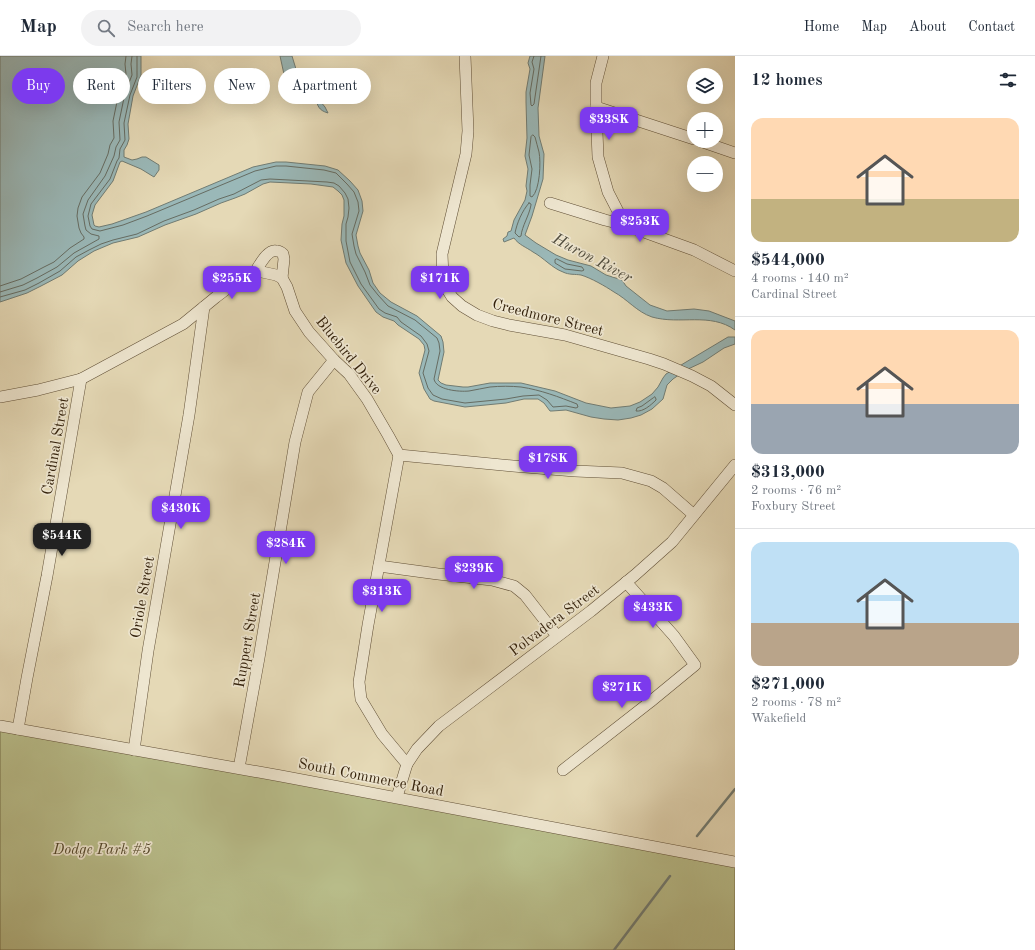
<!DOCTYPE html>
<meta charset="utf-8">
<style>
body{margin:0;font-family:"Old Standard TT",serif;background:#f2f2f3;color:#1f2937;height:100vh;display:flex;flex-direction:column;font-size:15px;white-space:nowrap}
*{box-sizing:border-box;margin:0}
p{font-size:13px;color:#747a83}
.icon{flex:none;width:22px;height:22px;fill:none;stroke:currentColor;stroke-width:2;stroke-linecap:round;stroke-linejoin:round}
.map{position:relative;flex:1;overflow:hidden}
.drawer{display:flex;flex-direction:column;background:#fff;width:300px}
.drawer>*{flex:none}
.top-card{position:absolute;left:12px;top:12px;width:380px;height:36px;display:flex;gap:8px}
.buttons{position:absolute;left:687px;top:12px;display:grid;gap:8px}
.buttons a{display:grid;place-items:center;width:36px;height:36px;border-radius:50%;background:#fff;box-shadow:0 4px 16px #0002;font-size:20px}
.price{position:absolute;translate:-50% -34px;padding:0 9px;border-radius:8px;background:#7c3aed;color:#fff;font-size:13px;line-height:26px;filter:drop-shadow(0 1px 2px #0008)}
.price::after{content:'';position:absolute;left:50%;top:24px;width:12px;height:9px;margin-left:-6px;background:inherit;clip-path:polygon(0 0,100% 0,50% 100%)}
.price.selected{background:#222;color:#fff}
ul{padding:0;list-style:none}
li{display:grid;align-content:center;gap:8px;height:212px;padding:0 16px}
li+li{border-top:1px solid #e0e1e3}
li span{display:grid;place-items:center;height:124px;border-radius:12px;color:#555}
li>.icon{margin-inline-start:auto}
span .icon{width:72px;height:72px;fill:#fffc;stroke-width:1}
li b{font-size:17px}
h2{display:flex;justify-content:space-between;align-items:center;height:48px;padding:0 16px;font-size:17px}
.pill{padding:0 14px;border-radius:18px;background:#fff;box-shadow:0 4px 16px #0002;font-size:14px;line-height:36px}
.pill.selected{background:#7c3aed;color:#fff}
header{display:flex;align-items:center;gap:24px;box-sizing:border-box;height:56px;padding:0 20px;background:#fff;border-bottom:1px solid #e0e1e3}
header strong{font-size:19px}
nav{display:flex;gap:22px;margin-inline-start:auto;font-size:14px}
.search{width:280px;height:36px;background:#f2f2f3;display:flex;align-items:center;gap:10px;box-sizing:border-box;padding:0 14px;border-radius:22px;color:#747a83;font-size:15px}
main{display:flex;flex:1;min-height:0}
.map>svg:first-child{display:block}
.green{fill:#b9be8b;stroke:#76704b}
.water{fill:#9ab8b8;stroke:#717c73}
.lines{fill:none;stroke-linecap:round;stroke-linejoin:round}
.shore{stroke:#666c62;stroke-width:1}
.stream{stroke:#717c73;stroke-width:2.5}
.minor-casing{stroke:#604f36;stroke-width:12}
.minor{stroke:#eee6d0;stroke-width:11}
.labels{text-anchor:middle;stroke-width:3.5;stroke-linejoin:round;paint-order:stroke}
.street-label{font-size:15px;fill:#33210b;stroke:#eee6d0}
.park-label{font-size:15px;font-style:italic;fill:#54482b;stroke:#eee6d0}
.water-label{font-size:16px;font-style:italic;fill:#524e3f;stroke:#eee6d0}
</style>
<header>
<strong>Map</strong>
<div class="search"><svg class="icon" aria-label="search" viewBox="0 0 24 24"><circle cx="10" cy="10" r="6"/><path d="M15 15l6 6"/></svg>Search here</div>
<nav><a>Home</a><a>Map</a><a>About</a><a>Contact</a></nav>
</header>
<main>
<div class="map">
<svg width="735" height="894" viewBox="0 0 735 894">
<rect width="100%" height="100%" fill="#e5d9b6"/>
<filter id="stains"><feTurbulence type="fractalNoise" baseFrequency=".005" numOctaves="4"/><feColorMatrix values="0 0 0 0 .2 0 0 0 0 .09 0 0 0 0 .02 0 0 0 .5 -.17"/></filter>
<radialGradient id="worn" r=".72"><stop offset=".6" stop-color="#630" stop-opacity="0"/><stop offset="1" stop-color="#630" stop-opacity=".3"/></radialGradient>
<polygon class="green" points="0,672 735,806 735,894 0,894"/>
<g class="water">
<polygon points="0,0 141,0 141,19 133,40 128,68 129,83 127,89 124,94 124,101 132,104 137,103 142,101 146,101 159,109 159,114 154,121 141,113 122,105 120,106 113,125 95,149 92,159 94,169 95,170 99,171 112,168 146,156 253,111 276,106 286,106 325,110 338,114 350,125 358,134 362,145 363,155 356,179 358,190 360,197 369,214 373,227 380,237 391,246 417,260 441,280 443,286 444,296 438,324 441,327 446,329 463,331 468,331 490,327 521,327 555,335 586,347 611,352 630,350 640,346 652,338 658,331 663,322 666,318 728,281 735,281 735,288 724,292 703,306 686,314 673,323 667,329 663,343 652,353 641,359 631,362 618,364 604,363 591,361 566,354 552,355 550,355 544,347 538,343 524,343 506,347 465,351 434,345 430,343 424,333 419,317 425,294 424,289 419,283 398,269 394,265 383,261 376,256 358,230 346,207 341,184 342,168 344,160 344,144 342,139 338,135 333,131 311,128 270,126 263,128 245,138 235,142 221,147 196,158 165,169 138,181 113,187 94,195 78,205 62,219 41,230 27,237 0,246"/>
<path d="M280,0H292L299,23L311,28L316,33L320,45L325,51L328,57C318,54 318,50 315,41C314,38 312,35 310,32L295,30L287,32Z"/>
<path d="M530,0H545L538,52L539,80L544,98L543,123L532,160L525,179L536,187L556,199L568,204L591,210L606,219L622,224L626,230L650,249L667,255L694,253L709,255L735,265V274C710,256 680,269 652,261C637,256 627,243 614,236C605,230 591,222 581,219C575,218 569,219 563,216C552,212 544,202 533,196C526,191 519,189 514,182L504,186L503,183L507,180L508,176L511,175L514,164L525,144L527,135L526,130L528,113L525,100L527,82L526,46V36L530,13L528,7Z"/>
</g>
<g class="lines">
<g class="shore">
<polyline points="534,0 532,6 534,13 530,37 531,49 532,50 534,48 541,0"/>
<path d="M533,79L535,81C536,86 538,91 539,96C541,106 540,134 532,141L530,140V129L532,113L529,99L531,81Z"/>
<path d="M529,147L531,148V149C529,160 522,170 521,180L519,181L515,177C517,167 522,155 529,147Z"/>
<polygon points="557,203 567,208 582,211 584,214 582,215 565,213 555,207 555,204"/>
<polyline points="0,230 21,223 44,211 54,206 70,192 84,183 84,181 81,177 79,172 77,160 78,152 82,141 100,117 108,98 110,89 114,82 113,65 119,36 126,18 125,8 126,0"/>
<polyline points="0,236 23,229 37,222 57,211 74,197 99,183 99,180 91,178 86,174 85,170 83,158 88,144 105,120 114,100 116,91 120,84 119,66 125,37 132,19 131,8 132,0"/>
<path d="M0,241L25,234L39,227L60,215L76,201L89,194L101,188L113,184L137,178L164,165L194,154L219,143L234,138L261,124L270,123L327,126L334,127L339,130L345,137L348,143L349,152L348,161L346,168V185L350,206L361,228L379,253L385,257L397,261L401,266L421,280L427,288L429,295L423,317L428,332L433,339L442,343L465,347L506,343L523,340L539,339L547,344L553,351L566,350L576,352L578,351L577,348C559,341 541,334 521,331C511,330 500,330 490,331C483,332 476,334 469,335C459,336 436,334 434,323L440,295L439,287L437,282L415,264L388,250L378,239L370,229L365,216L356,198L354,190L352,178L359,155L358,146L354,136L347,128L336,117L324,114L286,110H276L255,115L147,160L123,169L100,175L92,173L90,170L88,160L91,148L110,123L117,105L119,102L120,93L125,84L124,67L130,39L137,21V0"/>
<path d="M655,341L656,343V344C651,349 643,356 636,355L637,352L642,350L653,342Z"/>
</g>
<g class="stream">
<polyline points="697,780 735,733"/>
<polyline points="614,894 670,820"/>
</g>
<defs>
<g id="minor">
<polyline points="465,0 468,75 466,98 442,198 443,221 447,233 452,241 462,250 477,259 493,265 509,269 565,279 649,303 664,308 692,320 711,330 735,349"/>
<polyline points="603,0 596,27 596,51 598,101 608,136 625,169"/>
<polyline points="596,51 694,83"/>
<polyline points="700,85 735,97"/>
<polyline points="550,147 605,164 625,169 694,194 735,215"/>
<path d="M255,216C259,210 268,192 277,195C279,195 282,197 283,198L284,203L282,222"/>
<polyline points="0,341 38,334 81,323 183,268 216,241 241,222 255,216 262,216 276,219 282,222 287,231 295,255 309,276 334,304 349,318 367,343 388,379 399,399"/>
<polyline points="399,399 368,569 359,626 361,643 382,678 407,708"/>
<polyline points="399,399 513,410 575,415 622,417 651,425 663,432 694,459"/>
<polyline points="379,510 438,518 492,524 514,530 525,539 557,580"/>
<polyline points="0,670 281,720 735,806"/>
<polyline points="18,673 27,622 47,520 81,323"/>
<polyline points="134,694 148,595 189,359 204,251"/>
<polyline points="239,712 259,602 295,386 308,336 334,304"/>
<polyline points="563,714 650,646 695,609 674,580 626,526"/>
<polyline points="397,741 407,708 417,693 439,670 591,555 635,519 672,486 735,409"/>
</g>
</defs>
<use href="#minor" class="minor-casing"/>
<use href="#minor" class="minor"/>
</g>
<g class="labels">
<g class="street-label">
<text transform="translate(548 261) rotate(14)" y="5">Creedmore Street</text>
<text transform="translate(349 299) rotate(51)" y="5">Bluebird Drive</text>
<text transform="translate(55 390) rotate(-80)" y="5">Cardinal Street</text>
<text transform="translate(142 541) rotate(-80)" y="5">Oriole Street</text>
<text transform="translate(554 564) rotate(-37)" y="5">Polvadera Street</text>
<text transform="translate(247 584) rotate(-80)" y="5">Ruppert Street</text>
<text transform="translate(371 721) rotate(11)" y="5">South Commerce Road</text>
</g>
<g class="park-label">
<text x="102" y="798">Dodge Park #5</text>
</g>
<g class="water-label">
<text transform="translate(593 201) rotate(28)" y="6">Huron River</text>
</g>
</g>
<rect width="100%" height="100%" filter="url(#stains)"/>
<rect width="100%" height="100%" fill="url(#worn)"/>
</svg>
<div class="buttons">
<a><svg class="icon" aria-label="layers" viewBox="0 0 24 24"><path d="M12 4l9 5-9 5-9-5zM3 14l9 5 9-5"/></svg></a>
<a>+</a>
<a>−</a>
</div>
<b class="price" style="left:609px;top:85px">$338K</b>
<b class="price" style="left:640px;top:187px">$253K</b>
<b class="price" style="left:232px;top:244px">$255K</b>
<b class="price" style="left:440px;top:244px">$171K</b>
<b class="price" style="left:548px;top:424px">$178K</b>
<b class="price" style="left:181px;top:474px">$430K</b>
<b class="price selected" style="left:62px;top:501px">$544K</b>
<b class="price" style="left:286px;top:509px">$284K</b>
<b class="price" style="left:474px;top:534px">$239K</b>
<b class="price" style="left:382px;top:557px">$313K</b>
<b class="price" style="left:653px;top:573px">$433K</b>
<b class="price" style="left:622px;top:653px">$271K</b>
<div class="top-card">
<a class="pill selected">Buy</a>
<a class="pill">Rent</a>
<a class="pill">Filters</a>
<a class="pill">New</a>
<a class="pill">Apartment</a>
</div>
</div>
<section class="drawer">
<h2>12 homes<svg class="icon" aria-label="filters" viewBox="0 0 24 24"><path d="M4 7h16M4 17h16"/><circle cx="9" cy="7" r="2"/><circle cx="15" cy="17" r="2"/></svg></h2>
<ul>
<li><span style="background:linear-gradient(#ffd9b3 65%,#c2b280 0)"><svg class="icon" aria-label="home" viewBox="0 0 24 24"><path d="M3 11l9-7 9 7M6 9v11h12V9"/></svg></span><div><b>$544,000</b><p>4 rooms · 140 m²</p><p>Cardinal Street</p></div></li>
<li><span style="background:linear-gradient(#ffd9b3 60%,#9aa5b1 0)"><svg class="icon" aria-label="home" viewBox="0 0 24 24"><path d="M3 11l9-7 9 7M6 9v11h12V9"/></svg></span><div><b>$313,000</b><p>2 rooms · 76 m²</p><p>Foxbury Street</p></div></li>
<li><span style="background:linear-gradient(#bfe0f5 65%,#b9a48a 0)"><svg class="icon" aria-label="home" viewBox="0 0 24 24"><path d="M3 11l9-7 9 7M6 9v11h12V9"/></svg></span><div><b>$271,000</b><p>2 rooms · 78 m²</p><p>Wakefield</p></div></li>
</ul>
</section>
</main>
